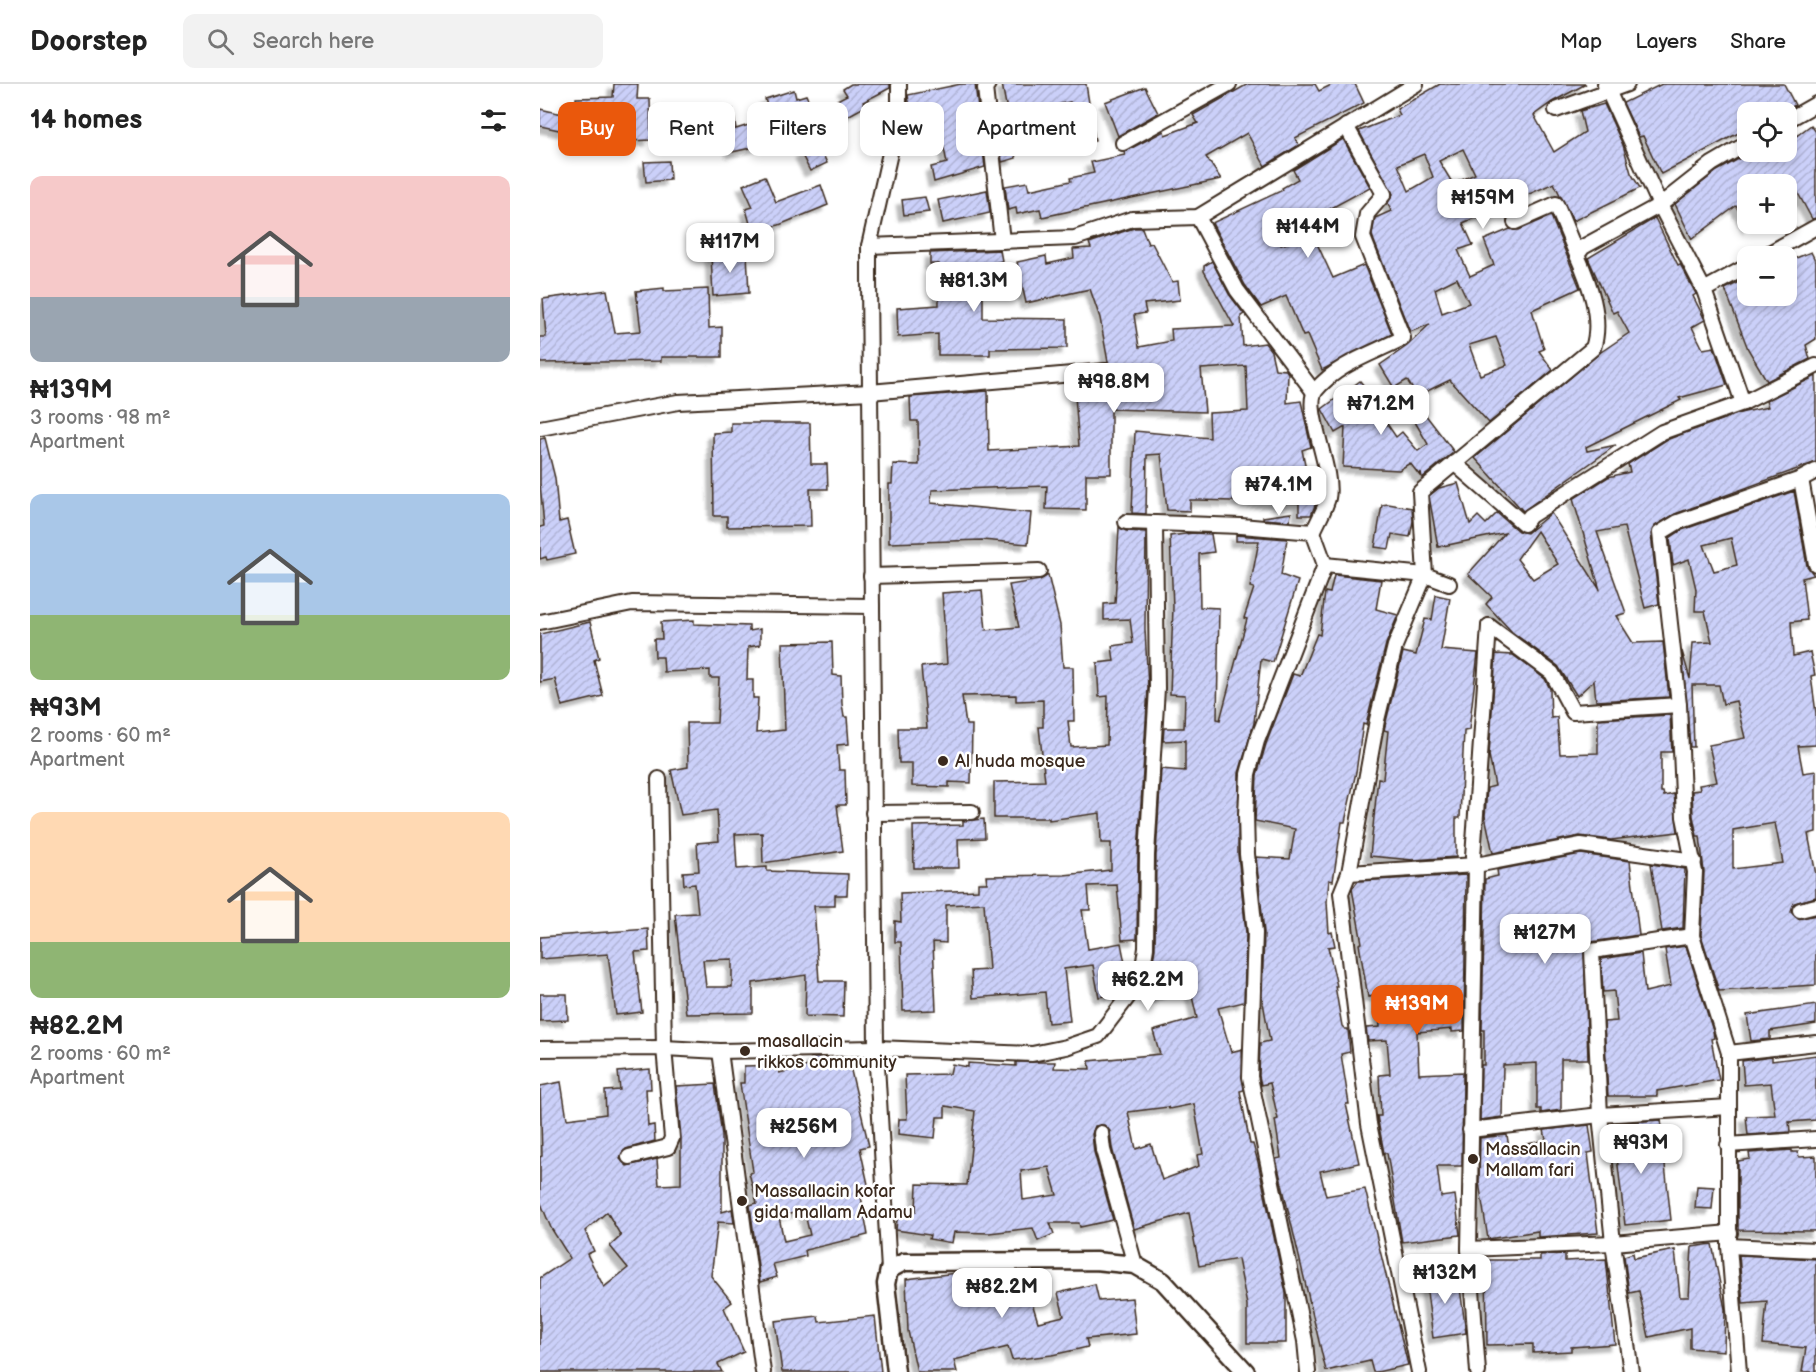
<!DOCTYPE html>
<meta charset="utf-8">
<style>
body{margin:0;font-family:"Balsamiq Sans",sans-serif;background:#f2f2f2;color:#222;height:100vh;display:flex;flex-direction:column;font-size:22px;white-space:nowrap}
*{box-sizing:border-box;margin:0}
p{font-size:20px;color:#767676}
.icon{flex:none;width:33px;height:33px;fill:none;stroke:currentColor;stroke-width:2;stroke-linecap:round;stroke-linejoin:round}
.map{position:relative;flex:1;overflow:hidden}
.panel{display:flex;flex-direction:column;background:#fff;width:540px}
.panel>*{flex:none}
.hud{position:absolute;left:18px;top:18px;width:570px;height:54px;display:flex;gap:12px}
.fabs{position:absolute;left:1197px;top:18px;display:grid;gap:12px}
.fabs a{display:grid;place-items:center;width:60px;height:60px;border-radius:12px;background:#fff;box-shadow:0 3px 9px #0003;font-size:30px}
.price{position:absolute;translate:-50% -51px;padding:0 14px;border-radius:12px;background:#fff;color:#222;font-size:20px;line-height:39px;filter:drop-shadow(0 2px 3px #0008)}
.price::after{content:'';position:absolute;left:50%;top:36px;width:18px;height:14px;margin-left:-9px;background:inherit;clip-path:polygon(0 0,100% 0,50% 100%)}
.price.selected{background:#ea580c;color:#fff}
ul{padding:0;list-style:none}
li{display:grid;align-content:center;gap:12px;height:318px;padding:0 30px}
li span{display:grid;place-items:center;height:186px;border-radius:12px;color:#555}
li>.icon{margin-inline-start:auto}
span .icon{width:108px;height:108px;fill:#fffc;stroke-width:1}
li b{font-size:26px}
h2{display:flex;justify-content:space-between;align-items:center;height:72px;padding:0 30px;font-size:26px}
.tag{padding:0 21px;border-radius:12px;background:#fff;box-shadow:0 3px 9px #0003;font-size:21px;line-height:54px}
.tag.selected{background:#ea580c;color:#fff}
header{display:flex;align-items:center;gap:36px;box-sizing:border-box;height:84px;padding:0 30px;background:#fff;border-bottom:2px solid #e0e0e0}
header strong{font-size:28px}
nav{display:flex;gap:33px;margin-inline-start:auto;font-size:21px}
.search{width:420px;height:54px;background:#f2f2f2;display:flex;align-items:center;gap:15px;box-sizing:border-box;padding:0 21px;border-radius:12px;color:#767676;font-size:22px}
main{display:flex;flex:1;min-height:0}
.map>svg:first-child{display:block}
.building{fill:url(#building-hatch);stroke:#3b2a1e;stroke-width:1.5;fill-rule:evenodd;filter:url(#shadow)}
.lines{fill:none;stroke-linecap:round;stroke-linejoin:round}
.minor-casing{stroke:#3b2a1e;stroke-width:18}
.tertiary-casing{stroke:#3b2a1e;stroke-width:21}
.minor{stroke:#fff;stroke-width:14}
.tertiary{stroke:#fff;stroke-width:16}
.poi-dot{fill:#3b2a1e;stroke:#fff;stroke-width:2}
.labels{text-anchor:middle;stroke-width:5;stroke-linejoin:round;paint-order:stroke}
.poi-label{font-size:18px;fill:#3b2a1e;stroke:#fff;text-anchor:start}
</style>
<header>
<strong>Doorstep</strong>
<div class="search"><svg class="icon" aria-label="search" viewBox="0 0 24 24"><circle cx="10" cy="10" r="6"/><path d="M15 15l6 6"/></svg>Search here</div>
<nav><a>Map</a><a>Layers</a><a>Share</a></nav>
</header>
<main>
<section class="panel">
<h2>14 homes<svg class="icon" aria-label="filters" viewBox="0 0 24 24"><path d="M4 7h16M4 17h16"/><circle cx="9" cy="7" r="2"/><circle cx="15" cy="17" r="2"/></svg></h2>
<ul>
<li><span style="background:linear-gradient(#f6c9c9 65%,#9aa5b1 0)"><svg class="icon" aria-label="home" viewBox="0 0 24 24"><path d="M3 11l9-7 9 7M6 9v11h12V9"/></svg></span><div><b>₦139M</b><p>3 rooms · 98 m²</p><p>Apartment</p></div></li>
<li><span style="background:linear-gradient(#a9c7e8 65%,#8fb573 0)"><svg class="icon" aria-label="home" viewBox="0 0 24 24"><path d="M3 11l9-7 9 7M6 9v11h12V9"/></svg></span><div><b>₦93M</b><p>2 rooms · 60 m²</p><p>Apartment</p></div></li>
<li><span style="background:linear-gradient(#ffd9b3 70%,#8fb573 0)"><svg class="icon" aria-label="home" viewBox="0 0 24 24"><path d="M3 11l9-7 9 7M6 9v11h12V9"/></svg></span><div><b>₦82.2M</b><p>2 rooms · 60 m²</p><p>Apartment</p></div></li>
</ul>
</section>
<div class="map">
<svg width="1276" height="1288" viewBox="0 0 1276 1288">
<defs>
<pattern id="building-hatch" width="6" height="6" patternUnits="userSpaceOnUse" patternTransform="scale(1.5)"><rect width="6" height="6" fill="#cbd0f9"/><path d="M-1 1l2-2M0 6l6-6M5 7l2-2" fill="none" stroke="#afb3d5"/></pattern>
<filter id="shadow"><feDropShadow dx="-5.5" dy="5.5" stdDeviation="1.5" flood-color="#0004"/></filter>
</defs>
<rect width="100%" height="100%" fill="#fff"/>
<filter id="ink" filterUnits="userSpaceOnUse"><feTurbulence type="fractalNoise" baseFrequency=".0167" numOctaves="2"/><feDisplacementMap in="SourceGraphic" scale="12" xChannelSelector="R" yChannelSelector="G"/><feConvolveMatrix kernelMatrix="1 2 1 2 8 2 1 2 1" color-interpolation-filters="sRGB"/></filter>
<g filter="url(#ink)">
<g class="building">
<polygon points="74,0 98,0 97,15 110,15 111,56 89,57 88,32 37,34 36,14 73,13"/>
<polygon points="311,0 350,0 350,4 323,18 326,22 266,55 260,41 218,55 220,62 192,68 187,48 196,45 180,48 177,27 193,25 196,45 231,34 225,15 254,6 256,14 266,11 274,28 307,11 303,5"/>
<polygon points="421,0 435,0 445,83 394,98 391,83 407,79 399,40 373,43 368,11"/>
<polygon points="462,0 546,0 555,57 537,60 530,18 493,26 499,48 470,55 476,74 462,78 458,39 469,37"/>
<polygon points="708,0 775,0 779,7 793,0 815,0 824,19 755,54 759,61 725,82 707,49 666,73 681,95 502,133 500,125 477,130 476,124 468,126 465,102 487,98 489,106 531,97 530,94 554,89 551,78 585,71 584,68 624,47 625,51 658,39 653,31"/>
<path d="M900,0H1046L1012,18L994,31L1014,68L1045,48L1040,27L1064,20L1083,61L1091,89L1100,104L1033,137L1014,99L923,139L933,161L918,166L930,192L954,181L944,156L970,145L979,146L1011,132L1040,204L992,226L1004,265L999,267L1013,286L949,339L910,296L877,312L867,296L854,304L840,281L867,262L890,240L870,248L834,157L832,151L835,134L851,127L848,119L853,110L819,47L860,31L857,25ZM923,65L935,90L913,100L899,77ZM884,70L893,93L869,107L858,81ZM917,194L929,219L902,229L895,205ZM956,253L967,281L940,291L929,261Z"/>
<polygon points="1122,0 1244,0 1255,21 1243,28 1208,28 1208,44 1121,90 1103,52 1099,53 1083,19"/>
<polygon points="605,3 618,29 578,52 565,18"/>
<polygon points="0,25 27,31 24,47 0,42"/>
<polygon points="1271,41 1276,48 1276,134 1272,135 1253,100 1208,100 1208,143 1196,122 1152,155 1135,120 1177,87 1211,68 1246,68 1246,46 1255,53"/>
<polygon points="803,55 830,103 738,153 741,161 773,151 793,194 824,181 852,250 782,286 767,251 763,252 746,212 721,223 705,201 672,139 743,106 742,104 758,95 753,86"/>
<polygon points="278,60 287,79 270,87 261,69"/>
<polygon points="129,77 130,96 106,98 104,78"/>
<polygon points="225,92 236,118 281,101 288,121 239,141 212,147 206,125 213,123 203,101"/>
<polygon points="447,106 450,129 403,139 398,116"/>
<polygon points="385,113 389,128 364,131 362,116"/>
<polygon points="1115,134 1138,181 1140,180 1156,210 1153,212 1165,236 1152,243 1163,265 1174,263 1187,301 1139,314 1141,316 1046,363 1047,367 1076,361 983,427 935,374 1061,268 1089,249 1077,227 1073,229 1048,174"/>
<polygon points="594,144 602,144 608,160 612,159 632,198 638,197 640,216 604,220 606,229 594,231 599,263 632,257 631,245 694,242 664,187 664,182 672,177 689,210 704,230 701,232 703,262 725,259 731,267 735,285 746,286 748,289 747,319 761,317 771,363 762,366 768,394 778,394 780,402 779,412 771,431 759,431 759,419 658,416 650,416 650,427 627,426 621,370 607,371 606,430 592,429 595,347 670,354 669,329 708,327 706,282 661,285 665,328 571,325 571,390 546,390 546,426 506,425 507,402 392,406 391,419 491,429 488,460 442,456 349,459 349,400 352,400 353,380 379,381 378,337 371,337 370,313 448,307 449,367 539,362 535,312 578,308 580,280 573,282 568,278 560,234 550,205 486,219 477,178 506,172 507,180 534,174 533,165 551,164 549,159"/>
<polygon points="460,166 462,177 443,181 443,234 527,235 527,264 450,265 450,271 398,271 398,250 358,253 357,224 399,221 399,180 390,180 390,169"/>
<polygon points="1271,168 1276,178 1276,255 1266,261 1270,275 1227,297 1208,265 1185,205 1208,194 1208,212 1246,212 1246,178"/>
<polygon points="207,169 209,209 173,212 171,171"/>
<polygon points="124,204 124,207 168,205 169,244 182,243 182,273 121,273 121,277 0,279 0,253 6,253 3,215 67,206 75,249 101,247 96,207"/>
<path d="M1276,292V378L1135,430L1115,442L1111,450L1119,520L1105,524L1084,443L1057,448L1086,529L1076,532L1093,559L1123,558L1129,613L1056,617L1054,596L1037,612L1018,582L972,548L946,520L952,513L928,490L965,449L898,463L889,412L899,404L918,399L930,440L938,432L946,440L957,429L978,447L987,449L1011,429L1060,506L1033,415L1068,393L1090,388L1088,380L1126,356L1200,329L1228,323L1226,317ZM997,447L1018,480L993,495L977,475Z"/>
<polygon points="820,297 840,322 837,325 856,353 862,348 878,367 888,360 875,338 885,330 914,368 882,394 881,388 880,392 870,379 859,386 803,383 805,343 795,349 782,325"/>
<polygon points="191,339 270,339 271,380 287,380 288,405 270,405 271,442 187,443 187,432 174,432 173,349 191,348"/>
<polygon points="5,354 15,394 19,438 27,436 35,470 7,476 6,473 0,475 0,443 4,442 0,399 0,355"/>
<path d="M1254,407L1267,482L1274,491L1262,494L1267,536L1251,538L1253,572L1270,568L1275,591L1271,592L1276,629V661L1258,662L1263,689L1276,687V748L1268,750L1276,790V813L1254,819L1251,828L1258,835L1276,831V901L1179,907L1161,851L1164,788L1160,752H1157L1153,732L1152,707L1160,706L1159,701L1177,698L1169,661L1205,654L1196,617L1183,620L1179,601H1152L1154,663H1150L1142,567L1150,595L1153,559L1172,558L1165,527H1155L1156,505L1149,475L1133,481L1130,454L1142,446ZM1191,454L1197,481L1174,487L1164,461ZM1235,739L1243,779L1193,785V746Z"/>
<polygon points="848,420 872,424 873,437 870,453 852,450 849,465 835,463 842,421"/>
<polygon points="751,429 750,437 723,435 723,433"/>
<polygon points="579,443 586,447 606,448 605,545 608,604 598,770 597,855 582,856 577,801 548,802 550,826 542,826 548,865 581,859 588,894 580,908 559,913 553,881 524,885 530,937 508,939 505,908 433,914 431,887 449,886 444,819 406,821 406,859 393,858 396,926 363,927 361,858 355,858 355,837 361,838 360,809 438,806 438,799 447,799 446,792 524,791 571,786 571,759 561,759 560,729 509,736 509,734 454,734 454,698 505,697 499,643 503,643 503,616 476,617 476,611 422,612 426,641 432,641 431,699 409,698 409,703 372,702 372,679 359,679 358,644 387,644 381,583 407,580 402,509 442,506 446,546 479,543 469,501 500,496 508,491 520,541 523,583 533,583 534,637 528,637 531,663 567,661 568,612 559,613 557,579 574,577 572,562 593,559 590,535 564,536 564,520 575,519"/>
<path d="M653,449L671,450L674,468L659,470L660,523L679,524L677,635L680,636L707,535L704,534L714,504L710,503L719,457H696V451L747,455L741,491L758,497L733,578L721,575L714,639L699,689L698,770L706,849L704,918L678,924L691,968L702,965L704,1006L700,1007L710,1060H713L718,1078L746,1209V1259H707V1221L698,1175L659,1182L649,1129L594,1145L572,1064L570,1047L564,1041L555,1042L552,1050L554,1068L573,1136L540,1143L539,1139H510L514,1150L498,1157L493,1144L449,1149L414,1148L412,1159L389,1155L390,1151L356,1146L358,1125L376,1127L377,1100L427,1101L435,1027L405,1022V1033H397L395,1054L358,1050L359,1035H367L365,991L410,990L412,980L428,983V979L476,982V978H515L514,984L550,985L549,977L620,970L613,947L657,934L649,899L617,915L603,905L611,887L615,865L616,771L621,685L645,687V656L623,657L624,644H644L645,611L630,610L633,523L630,452ZM654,1020L663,1070L657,1071L659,1082L622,1096L611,1060L596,1065L588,1028L628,1023L629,1025ZM509,1083L517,1111L483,1116L481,1087Z"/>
<polygon points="794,491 841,496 836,525 858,531 846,560 826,641 823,640 816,688 805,738 802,738 793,797 789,796 787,818 789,849 792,848 795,862 788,863 797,902 795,902 802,942 805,945 808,945 810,968 801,970 809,1020 806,1020 819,1079 780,1087 786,1112 825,1105 868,1281 837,1288 833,1288 830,1277 786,1287 736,1075 741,1074 735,1036 738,1035 730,999 721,1001 719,992 720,959 730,957 722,913 724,848 716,773 750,775 755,745 715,737 717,691 726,660 753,590 760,592 777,550 780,551 785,508 790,509"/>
<polygon points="896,511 910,514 901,566 938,569 929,646 924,647 920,734 916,734 916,773 873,776 830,772 838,694 843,695 848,647 844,646 863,568 876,571 885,535 892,536"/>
<path d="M154,536V540L209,542V547L220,545V561L208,563L207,596H213V614H218L216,649L245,646L242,559L292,558L293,591L301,592L302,620L304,633H307L309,660L297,661L299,686H305L306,721H297L303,767L223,779L222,749L195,750L197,785L227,783V787L308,790L307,811H295V822H274L279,897H304L303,933L265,932L266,891L213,899V929L146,930L135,830L158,829L155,800L144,801L143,788L159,787L157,759L179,757L177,726L141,731L131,686L148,683L147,639H177L179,594H170V586L124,588L123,573H115L114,555H122L121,538ZM192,875V903H166L163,876Z"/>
<polygon points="50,538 59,574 54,576 63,612 22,622 15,595 0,598 0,550"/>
<polygon points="956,570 973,571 1005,595 1010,605 1011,634 1017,633 1020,670 1058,669 1058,635 1130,631 1132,668 1121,668 1121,708 1123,708 1124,712 1134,710 1138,748 1071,756 1040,752 953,769 945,732 947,704 955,702 949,671"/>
<polygon points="444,735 445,754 418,755 419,784 374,784 373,742 423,741 423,737"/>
<polygon points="1041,770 1090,777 1099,851 1051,858 1044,864 1048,975 1021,975 1021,1026 1001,1029 1001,1025 997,1025 997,979 963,981 962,1033 940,1036 941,981 944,981 944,946 942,946 945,795 958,792 957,786"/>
<polygon points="1111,780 1145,785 1143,844 1122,847"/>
<polygon points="926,791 924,947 912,948 912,945 877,948 879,990 923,988 922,1082 897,1082 901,1113 915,1111 920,1151 862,1158 847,1069 844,1069 837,1032 841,1032 839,991 850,990 847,956 828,957 826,944 840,943 838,911 828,913 819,860 822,859 812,805 818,797"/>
<polygon points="108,845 109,867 95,868 102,928 76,931 68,870 0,875 0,853"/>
<polygon points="1146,862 1173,947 1174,954 1171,955 1179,996 1117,1007 1117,1012 1068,1012 1064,938 1077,937 1074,907 1063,908 1061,875 1101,869 1105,908 1131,902 1125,865"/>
<polygon points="0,910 27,910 28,936 0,937"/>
<polygon points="1276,921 1276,940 1230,947 1230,955 1211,957 1207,931"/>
<polygon points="1276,971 1276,1036 1249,1038 1250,1048 1208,1051 1206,1032 1235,1031 1231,999 1204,1001 1202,977 1232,973 1232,977"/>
<path d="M271,974H286L287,976L308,974L329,1062L320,1064L329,1105L320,1107L328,1151L265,1166L266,1172L233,1180L237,1193L220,1198L210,1121L217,1119L209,1089L213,1088L200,999H204V982L239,981V989L273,981ZM264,1126L270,1151L244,1157L239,1133Z"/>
<path d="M110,985L111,1005H106L108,1042L114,1041L115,1057L86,1065L80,1075L87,1082L117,1075L119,1101L141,1100V1053L136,1002L175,1000L182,1052V1128L192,1125L194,1139L178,1138L171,1192L192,1218L184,1224L204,1268L178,1280L182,1288H0V1194L30,1174L11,1144L0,1117V1073L2,1072L0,1002L21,998L27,1035L66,1030L65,1007L80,1006L78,988ZM67,1128L81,1152L70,1162L88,1184L64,1203L47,1170L54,1167L45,1147Z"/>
<polygon points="1121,1036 1122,1044 1103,1047 1106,1074 1124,1072 1131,1136 1085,1141 1073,1039"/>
<polygon points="1049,1041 1053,1068 1048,1069 1058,1149 998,1153 998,1147 948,1155 939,1098 940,1054 967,1051 969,1064 1006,1056 1004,1046"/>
<polygon points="1252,1066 1252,1068 1258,1068 1259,1073 1276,1072 1276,1147 1198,1146 1198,1077 1210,1075 1209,1069"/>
<polygon points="1157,1102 1174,1103 1172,1125 1155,1124"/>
<polygon points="1172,1160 1185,1225 1184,1267 1150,1264 1150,1244 1109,1253 1099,1207 1089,1209 1084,1172 1093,1169 1094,1174 1135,1166 1140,1213 1149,1213 1152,1163"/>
<polygon points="1025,1170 1025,1177 1066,1175 1075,1260 1031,1263 1031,1267 993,1269 993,1260 947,1261 946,1176 1000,1176 1000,1171"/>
<polygon points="1199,1171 1276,1175 1276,1288 1262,1288 1266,1264 1223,1260 1227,1217 1203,1219"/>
<polygon points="425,1188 489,1188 494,1211 490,1212 498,1238 524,1232 518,1209 555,1200 559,1217 592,1214 596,1250 546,1255 548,1263 512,1271 472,1276 468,1263 414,1276 417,1288 377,1288 368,1247 366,1195"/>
<polygon points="918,1189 926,1249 893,1254 885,1193"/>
<polygon points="278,1232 279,1238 335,1232 341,1288 242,1288 235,1237"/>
</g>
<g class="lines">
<defs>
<g id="minor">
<polyline points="448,0 445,4 462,157"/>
<polyline points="1065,0 1120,121 1164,206 1203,319"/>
<polyline points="1016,26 1087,0"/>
<polyline points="1246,37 1276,20"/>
<polyline points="583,59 689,0"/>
<polyline points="658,133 697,206 774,308"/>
<polyline points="975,138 1016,120 1037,171"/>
<polyline points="329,162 535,154 592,135 658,133 876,0"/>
<polyline points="1224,172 1276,143"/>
<polyline points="1164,206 1208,182"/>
<polyline points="0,344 138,318 330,308 566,287"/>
<polyline points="914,379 984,440 990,432 1122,348 1203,319 1276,282"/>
<polyline points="1261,395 1276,480"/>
<polyline points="586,438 701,442 773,448 785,481 885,491 909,500"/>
<path d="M773,448C778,437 785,425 788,414C794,386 762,323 776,306C797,280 834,269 863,254L823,153L827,130L844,110L806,42"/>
<polyline points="331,492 499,487"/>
<polyline points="0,538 92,519 332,522"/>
<polyline points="949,542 1012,589 1033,628 1139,621"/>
<polyline points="333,729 432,728"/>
<polyline points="809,789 936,781 1041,761 1154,777"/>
<polyline points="1260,826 1276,822"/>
<polyline points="0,965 124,964 180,967 336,964 492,970 526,963 558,952 590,910 603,883 606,864 607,771 617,604 615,439"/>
<polyline points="180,967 223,1288"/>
<polyline points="1189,969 1276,959"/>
<polyline points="930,1046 1060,1031 1189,1023"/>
<polyline points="561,1049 563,1066 595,1181"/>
<polyline points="1188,1061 1276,1055"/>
<polyline points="89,1073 128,1063 132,1054 124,964 119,695"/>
<polyline points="1189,1162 1276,1166"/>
<polyline points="929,1165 1073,1159 1190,1149"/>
<polyline points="349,1186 336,964 329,195 329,162 359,29 359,0"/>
<polyline points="768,1288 765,1257 710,993 715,849 707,770 706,730 708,690 717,657 785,481"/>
<path d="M879,1288L829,1040L801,809L809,789L837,636L855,562L885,491L880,408L1053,264C1063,235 1049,198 1037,171L1043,163L1120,121L1172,80L1208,59"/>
<polyline points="938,1288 929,1165 936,781 933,773 949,542"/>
<polyline points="1091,1288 1073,1159 1060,1031 1052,867 1152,852"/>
<polyline points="1199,1288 1189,1162 1189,969 1152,852 1155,788 1144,733 1139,621 1120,449 1138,438 1261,395 1276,387"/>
</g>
<polyline id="tertiary" points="356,1288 346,1200 349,1186 364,1178 555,1177 595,1181 623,1197 706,1288"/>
</defs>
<use href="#minor" class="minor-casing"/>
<use href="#tertiary" class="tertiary-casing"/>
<use href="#minor" class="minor"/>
<use href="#tertiary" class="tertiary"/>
</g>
</g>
<g class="poi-dot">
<circle cx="403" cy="677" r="6"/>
<circle cx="205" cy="967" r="6"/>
<circle cx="933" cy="1075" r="6"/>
<circle cx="202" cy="1117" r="6"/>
</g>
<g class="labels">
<g class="poi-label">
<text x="415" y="683">Al huda mosque</text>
<text x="217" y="963">masallacin<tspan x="217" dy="21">rikkos community</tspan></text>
<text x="945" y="1071">Massallacin<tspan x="945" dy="21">Mallam fari</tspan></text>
<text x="214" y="1113">Massallacin kofar<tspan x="214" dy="21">gida mallam Adamu</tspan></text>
</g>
</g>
</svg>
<div class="fabs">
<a><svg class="icon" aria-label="locate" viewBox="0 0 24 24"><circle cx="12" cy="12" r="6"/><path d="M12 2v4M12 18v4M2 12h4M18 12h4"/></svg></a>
<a>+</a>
<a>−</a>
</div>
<b class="price" style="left:943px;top:146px">₦159M</b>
<b class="price" style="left:768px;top:175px">₦144M</b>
<b class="price" style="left:190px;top:190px">₦117M</b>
<b class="price" style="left:434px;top:229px">₦81.3M</b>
<b class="price" style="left:574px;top:330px">₦98.8M</b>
<b class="price" style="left:841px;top:352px">₦71.2M</b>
<b class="price" style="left:739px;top:433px">₦74.1M</b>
<b class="price" style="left:1005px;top:881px">₦127M</b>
<b class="price" style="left:608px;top:928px">₦62.2M</b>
<b class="price selected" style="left:877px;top:952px">₦139M</b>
<b class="price" style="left:264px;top:1075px">₦256M</b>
<b class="price" style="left:1101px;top:1091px">₦93M</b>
<b class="price" style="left:905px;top:1221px">₦132M</b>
<b class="price" style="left:462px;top:1235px">₦82.2M</b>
<div class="hud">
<a class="tag selected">Buy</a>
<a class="tag">Rent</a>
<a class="tag">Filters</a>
<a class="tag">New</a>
<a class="tag">Apartment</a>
</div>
</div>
</main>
